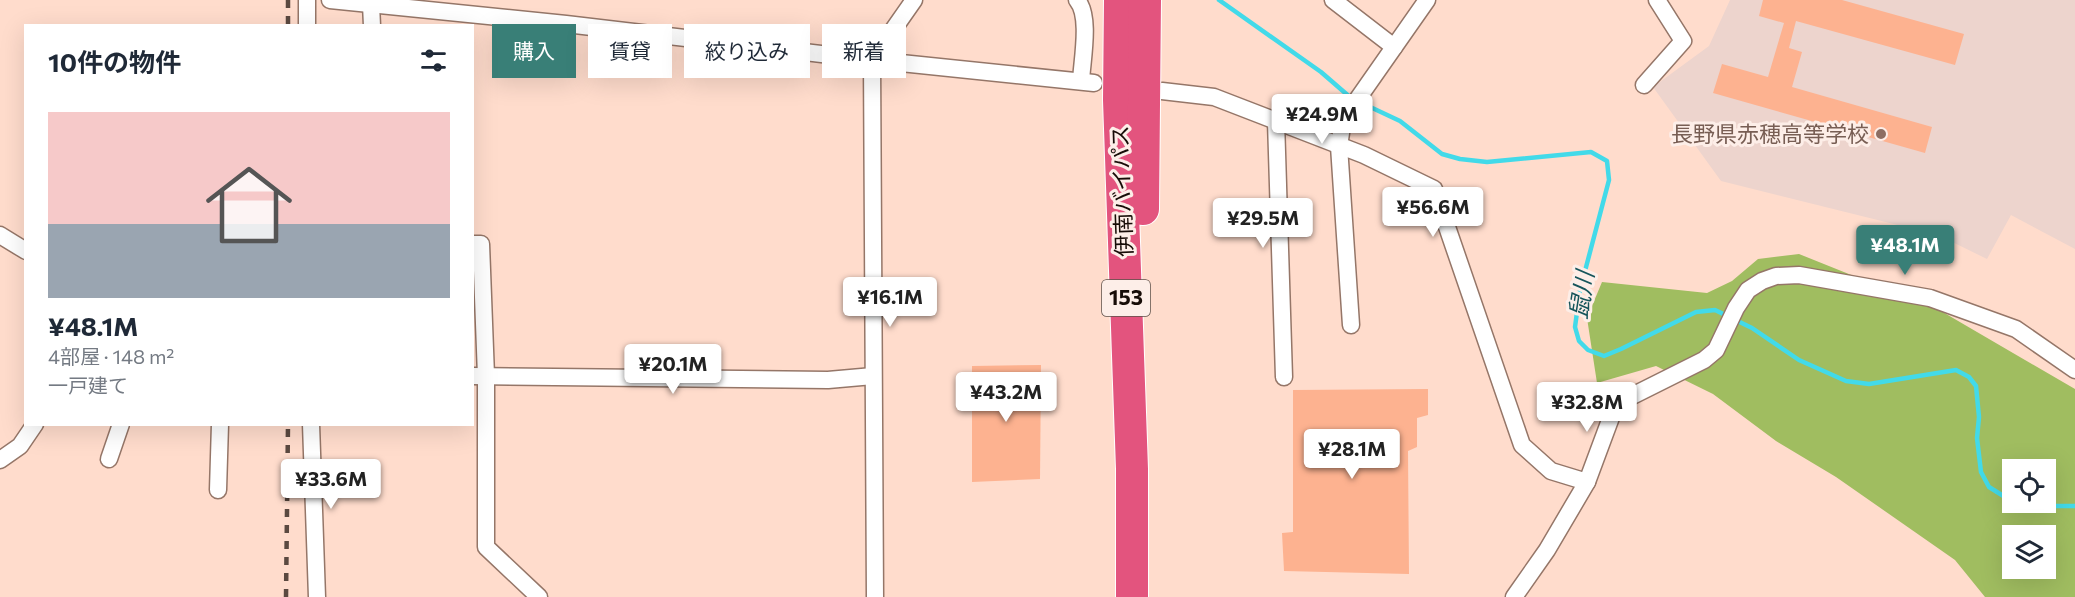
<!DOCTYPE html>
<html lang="ja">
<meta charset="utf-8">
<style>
body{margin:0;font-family:Commissioner,"Noto Sans JP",sans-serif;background:#f6f6f7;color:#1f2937;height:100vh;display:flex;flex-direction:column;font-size:22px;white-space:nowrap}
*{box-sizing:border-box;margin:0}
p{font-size:20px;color:#747a83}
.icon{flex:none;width:33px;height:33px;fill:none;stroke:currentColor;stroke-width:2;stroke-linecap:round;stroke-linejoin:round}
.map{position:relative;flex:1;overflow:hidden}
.drawer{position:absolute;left:24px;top:24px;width:450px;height:402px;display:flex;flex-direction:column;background:#fff;border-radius:0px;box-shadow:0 6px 24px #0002}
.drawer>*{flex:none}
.banner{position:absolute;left:492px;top:24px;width:570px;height:54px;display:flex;gap:12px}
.buttons{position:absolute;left:2002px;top:459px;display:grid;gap:12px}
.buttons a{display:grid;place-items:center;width:54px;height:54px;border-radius:0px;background:#fff;box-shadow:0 6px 24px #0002;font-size:30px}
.price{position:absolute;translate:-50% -51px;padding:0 14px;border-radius:6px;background:#fff;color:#222;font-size:20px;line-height:39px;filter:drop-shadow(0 2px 3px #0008)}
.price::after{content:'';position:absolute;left:50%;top:36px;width:18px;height:14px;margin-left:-9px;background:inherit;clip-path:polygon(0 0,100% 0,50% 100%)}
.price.active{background:#397f77;color:#fff}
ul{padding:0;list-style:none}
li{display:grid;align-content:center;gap:12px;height:318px;padding:0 24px}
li+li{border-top:2px solid #e0e1e3}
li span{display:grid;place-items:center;height:186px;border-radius:0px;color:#555}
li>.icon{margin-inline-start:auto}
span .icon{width:108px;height:108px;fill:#fffc;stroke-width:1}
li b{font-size:26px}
h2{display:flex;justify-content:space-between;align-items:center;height:72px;padding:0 24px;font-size:26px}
.tag{padding:0 21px;border-radius:0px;background:#fff;box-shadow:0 6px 24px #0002;font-size:21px;line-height:54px}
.tag.active{background:#397f77;color:#fff}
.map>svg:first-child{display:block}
.education{fill:#edd4cd}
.forest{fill:#a0bd60;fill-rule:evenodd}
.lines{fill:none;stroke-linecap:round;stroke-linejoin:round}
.stream{stroke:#42dae9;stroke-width:4.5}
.building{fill:#fdb290}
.street-casing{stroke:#957668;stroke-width:19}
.highway-casing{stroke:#fff;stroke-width:34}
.street{stroke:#fff;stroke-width:16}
.highway{stroke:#e3547e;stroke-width:32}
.rail{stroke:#5b4940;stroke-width:4.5;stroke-dasharray:8 8;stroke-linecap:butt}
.education-dot{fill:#8d6e63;stroke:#fdeee8;stroke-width:2}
.labels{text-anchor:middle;stroke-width:6;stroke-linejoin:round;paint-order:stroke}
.shield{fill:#fdeee8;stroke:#5c504a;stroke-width:1.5}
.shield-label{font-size:21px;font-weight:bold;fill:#170c07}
.education-label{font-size:22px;fill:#785e54;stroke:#fdeee8;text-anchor:end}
.street-label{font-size:22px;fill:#170c07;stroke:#fdeee8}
.water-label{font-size:24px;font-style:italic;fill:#16555b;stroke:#fdeee8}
</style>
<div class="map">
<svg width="2075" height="597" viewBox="0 0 2075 597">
<rect width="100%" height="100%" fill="#ffdccc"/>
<polygon class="education" points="1730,0 2075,0 2075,249 2011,215 1987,259 1938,235 1721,181 1653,87 1709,46"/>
<path class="forest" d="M1799,254L1941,311L2075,389V597H1985L1955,560L1836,477L1776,441L1713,394L1656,366L1597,383L1587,318L1602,282L1707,293L1732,281L1758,259ZM2013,470H2046V502H2013ZM2013,536H2046V568H2013Z"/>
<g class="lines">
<g class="stream">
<polyline points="1219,0 1321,72 1351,98 1400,121 1442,154 1460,159 1487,162 1591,152 1607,161 1609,180 1580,290 1575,327 1579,341 1588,350 1604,356 1621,349 1696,312 1715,310 1752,328 1799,360 1846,381 1869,384 1956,370 1969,377 1976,386 1979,417 1977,438 1981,472 1989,487 2013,502"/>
<polyline points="2013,502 2024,506 2075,506"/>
</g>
</g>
<g class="building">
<polygon points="1763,0 1842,0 1964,34 1955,65 1796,21 1789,48 1802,52 1792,87 1932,127 1925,153 1713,93 1722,64 1768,77 1784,23 1759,16"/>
<polygon points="1041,365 1040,479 972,482 972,366"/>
<polygon points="1428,389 1428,415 1417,418 1417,447 1408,451 1409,574 1284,571 1282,533 1293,532 1293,390"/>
</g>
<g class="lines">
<defs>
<g id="street">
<polyline points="307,0 307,26"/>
<polyline points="330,0 566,24 872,60 914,0"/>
<path d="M1077,0C1091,16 1082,60 1081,81"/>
<polyline points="1333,0 1394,47"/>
<polyline points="371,4 372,26"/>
<polyline points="1644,85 1683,41 1657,0"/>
<polyline points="1162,91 1214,97 1364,155 1434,189 1522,445 1551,471 1587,482"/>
<polyline points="1276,121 1284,377"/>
<polyline points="0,235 26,251"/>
<polyline points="472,244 481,244 486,376 486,547 539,597"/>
<polyline points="1351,325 1339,146 1343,120 1427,0"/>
<polyline points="472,376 828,380 873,376"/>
<polyline points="311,424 317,597"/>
<polyline points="109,459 121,424"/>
<polyline points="0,460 20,446 35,424"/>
<polyline points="218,490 220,424"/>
<polyline points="875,597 872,60 1094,83"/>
<polyline points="1514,597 1547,550 1587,482 1616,404 1704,360 1716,350 1736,308 1748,290 1762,281 1776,276 1799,275 1930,298 2016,329 2075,370"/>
</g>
<g id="highway">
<polyline points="1120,0 1119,100 1132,469 1132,597"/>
<polyline points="1143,209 1145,0"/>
</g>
</defs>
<use href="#street" class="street-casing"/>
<use href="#highway" class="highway-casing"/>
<use href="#street" class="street"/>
<use href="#highway" class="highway"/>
<g class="rail">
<polyline points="288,0 288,26"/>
<polyline points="286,597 288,424"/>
</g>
</g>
<circle class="education-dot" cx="1881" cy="134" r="6"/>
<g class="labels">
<rect class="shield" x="1102" y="280" width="48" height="36" rx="4.5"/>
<g class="shield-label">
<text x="1126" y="305">153</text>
</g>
<g class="education-label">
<text x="1869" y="142">長野県赤穂高等学校</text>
</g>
<g class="street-label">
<text transform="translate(1122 191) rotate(-92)" y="8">伊南バイパス</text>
</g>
<g class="water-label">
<text transform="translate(1582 295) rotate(-81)" y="8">鼠川</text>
</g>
</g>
</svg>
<div class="buttons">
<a><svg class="icon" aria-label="locate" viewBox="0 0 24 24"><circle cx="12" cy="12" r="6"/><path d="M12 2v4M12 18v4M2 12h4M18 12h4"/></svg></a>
<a><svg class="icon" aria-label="layers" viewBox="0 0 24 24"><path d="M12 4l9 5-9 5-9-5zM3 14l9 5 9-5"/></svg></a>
</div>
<b class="price" style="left:1322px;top:145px">¥24.9M</b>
<b class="price" style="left:1433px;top:238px">¥56.6M</b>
<b class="price" style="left:1263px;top:249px">¥29.5M</b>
<b class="price active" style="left:1905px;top:276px">¥48.1M</b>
<b class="price" style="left:890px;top:328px">¥16.1M</b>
<b class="price" style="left:673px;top:395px">¥20.1M</b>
<b class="price" style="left:1006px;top:423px">¥43.2M</b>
<b class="price" style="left:1587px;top:433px">¥32.8M</b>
<b class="price" style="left:1352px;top:480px">¥28.1M</b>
<b class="price" style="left:331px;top:510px">¥33.6M</b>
<div class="banner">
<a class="tag active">購入</a>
<a class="tag">賃貸</a>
<a class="tag">絞り込み</a>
<a class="tag">新着</a>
</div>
<section class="drawer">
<h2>10件の物件<svg class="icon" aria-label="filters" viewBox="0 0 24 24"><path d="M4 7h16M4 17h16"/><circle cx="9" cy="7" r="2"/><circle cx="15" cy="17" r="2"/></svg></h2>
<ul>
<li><span style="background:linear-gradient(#f6c9c9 60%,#9aa5b1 0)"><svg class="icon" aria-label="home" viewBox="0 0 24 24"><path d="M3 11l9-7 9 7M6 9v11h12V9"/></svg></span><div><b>¥48.1M</b><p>4部屋 · 148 m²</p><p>一戸建て</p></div></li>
</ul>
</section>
</div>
